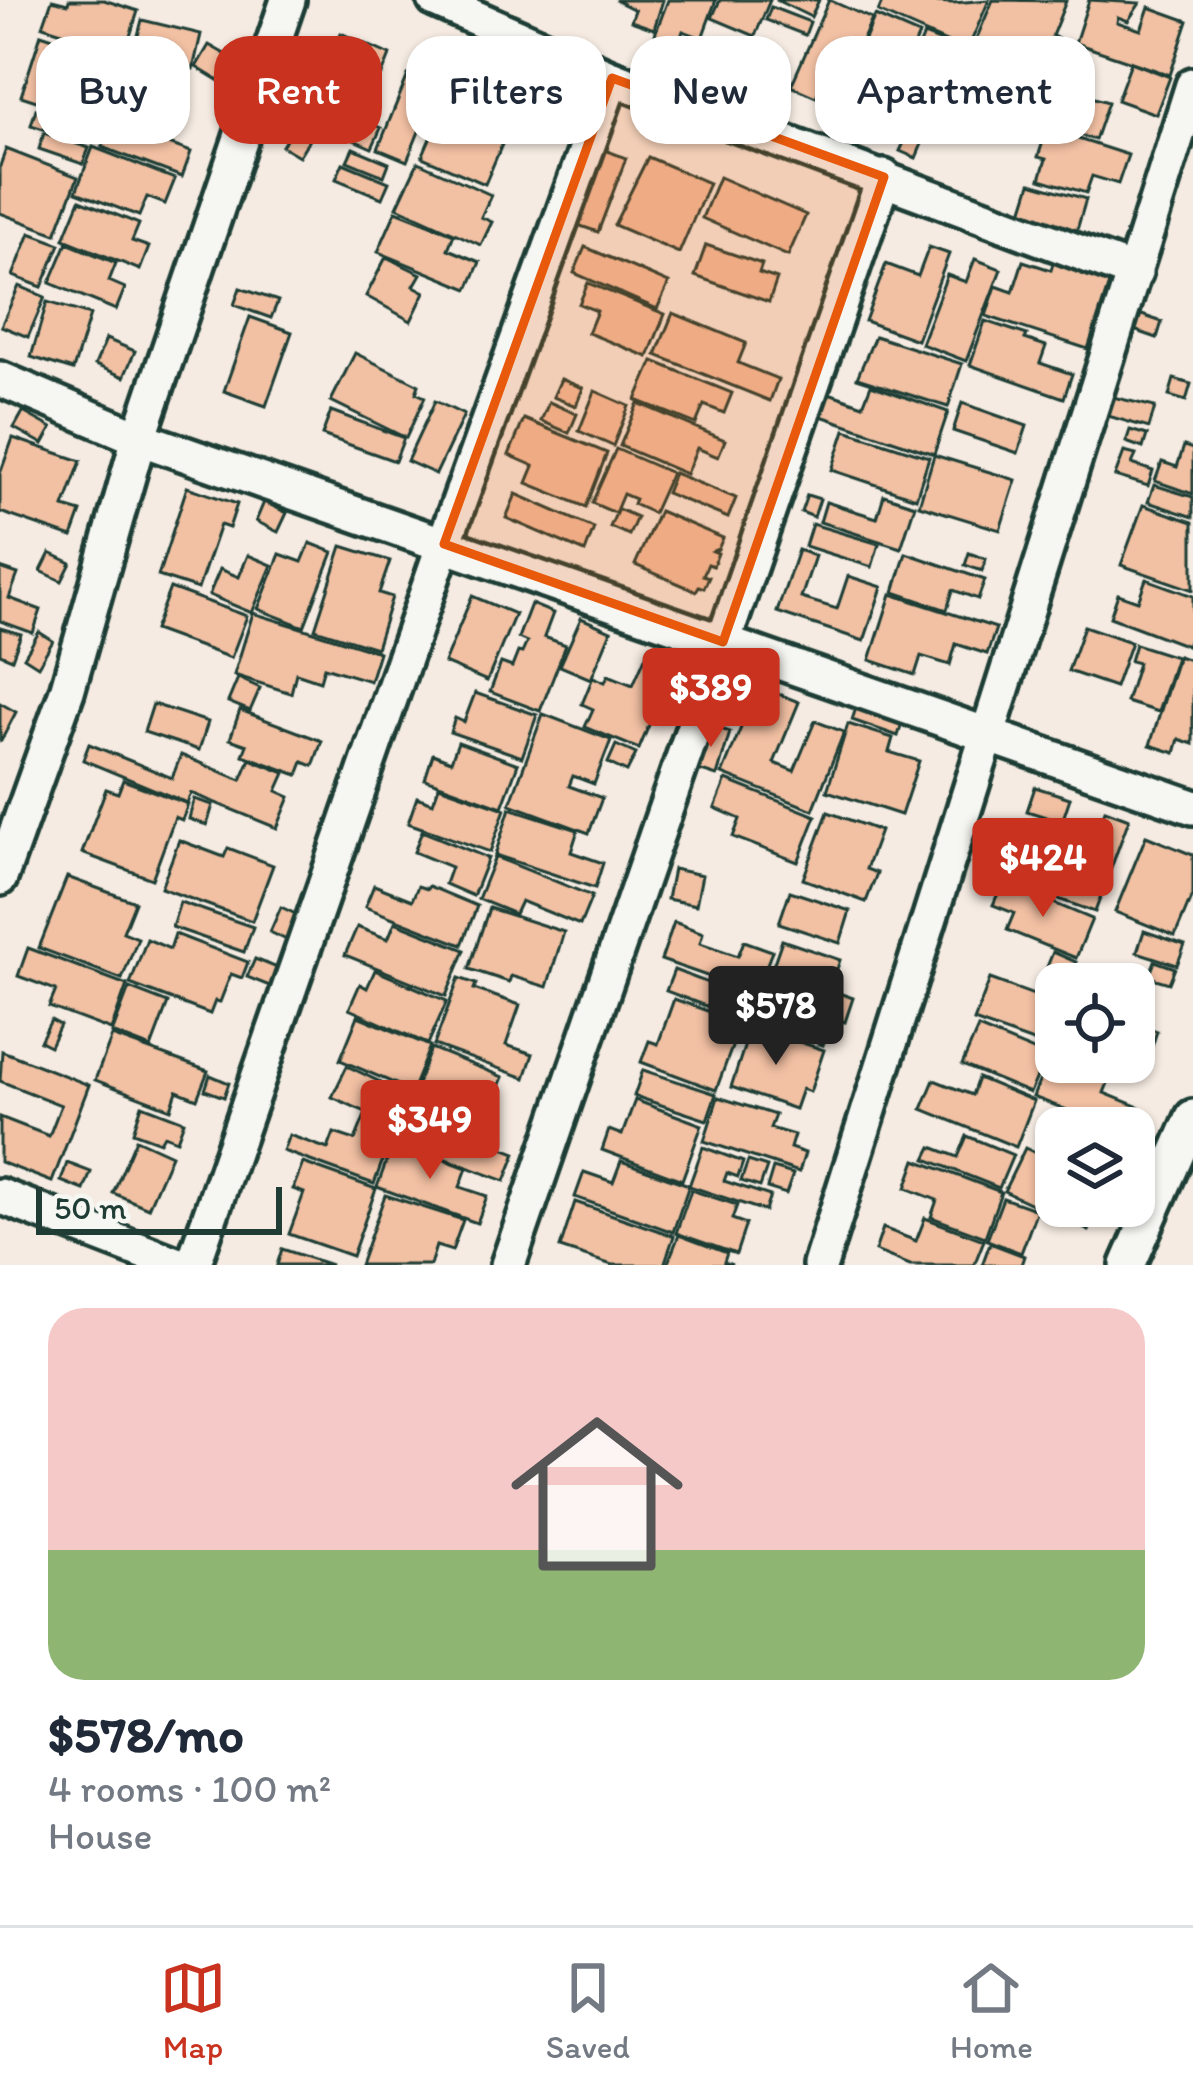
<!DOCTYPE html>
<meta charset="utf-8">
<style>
body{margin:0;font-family:Itim,sans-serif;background:#f6f6f7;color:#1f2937;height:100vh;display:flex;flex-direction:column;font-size:45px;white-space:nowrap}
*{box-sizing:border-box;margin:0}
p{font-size:39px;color:#747a83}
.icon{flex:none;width:66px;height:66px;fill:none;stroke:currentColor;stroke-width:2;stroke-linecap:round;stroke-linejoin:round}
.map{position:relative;height:1265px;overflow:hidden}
.drawer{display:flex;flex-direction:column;background:#fff;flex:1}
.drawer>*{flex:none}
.hud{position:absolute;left:36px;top:36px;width:1122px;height:108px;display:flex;gap:24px}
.buttons{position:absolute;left:1035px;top:963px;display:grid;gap:24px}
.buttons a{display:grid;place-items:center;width:120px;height:120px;border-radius:24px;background:#fff;box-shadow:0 3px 9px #0004;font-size:60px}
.scale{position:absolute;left:36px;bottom:30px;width:246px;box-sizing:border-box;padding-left:12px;border:6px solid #1f3d34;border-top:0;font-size:33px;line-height:42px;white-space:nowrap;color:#1f3d34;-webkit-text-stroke:9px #f6f6f2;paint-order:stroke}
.price{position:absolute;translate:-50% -102px;padding:0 27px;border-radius:12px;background:#c8321e;color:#fff;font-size:39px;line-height:78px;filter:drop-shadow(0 3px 6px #0008)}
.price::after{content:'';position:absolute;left:50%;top:72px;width:36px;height:27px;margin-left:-18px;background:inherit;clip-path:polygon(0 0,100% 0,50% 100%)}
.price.selected{background:#222;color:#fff}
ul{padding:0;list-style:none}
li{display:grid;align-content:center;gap:24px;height:636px;padding:0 48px}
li+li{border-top:3px solid #e0e1e3}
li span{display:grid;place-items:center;height:372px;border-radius:36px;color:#555}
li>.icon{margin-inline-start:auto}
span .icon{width:216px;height:216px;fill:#fffc;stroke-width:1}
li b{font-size:51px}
.tag{padding:0 42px;border-radius:36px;background:#fff;box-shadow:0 3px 9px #0004;font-size:42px;line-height:108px}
.tag.selected{background:#c8321e;color:#fff}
.tab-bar{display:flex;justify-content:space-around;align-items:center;height:168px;border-top:3px solid #e0e1e3;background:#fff;font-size:33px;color:#747a83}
.tab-bar a{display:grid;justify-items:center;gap:6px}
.tab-bar .selected{color:#c8321e}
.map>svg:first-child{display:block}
.building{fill:#f2c0a3;stroke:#1f3d34;stroke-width:3}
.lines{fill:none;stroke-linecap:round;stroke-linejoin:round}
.street-casing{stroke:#1f3d34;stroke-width:42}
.street{stroke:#f6f6f2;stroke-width:33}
.marked{fill:#e8590c;fill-opacity:0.2;stroke:#e8590c;stroke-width:9;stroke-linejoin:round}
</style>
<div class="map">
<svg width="1193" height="1265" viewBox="0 0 1193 1265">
<rect width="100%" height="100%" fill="#f5ebe2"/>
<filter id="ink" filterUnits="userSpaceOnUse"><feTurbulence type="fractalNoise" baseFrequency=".00833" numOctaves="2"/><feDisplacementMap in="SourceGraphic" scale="24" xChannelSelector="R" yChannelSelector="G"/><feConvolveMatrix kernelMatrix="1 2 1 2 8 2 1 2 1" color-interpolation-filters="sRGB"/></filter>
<g filter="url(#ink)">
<g class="building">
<polygon points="52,0 68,4 69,0 104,0 138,11 125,52 43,26"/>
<polygon points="615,0 663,0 654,29 631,21 635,10"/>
<polygon points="668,0 716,0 702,38 683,31 675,54 651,45"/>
<polygon points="720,0 770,0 755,36 712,18"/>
<polygon points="776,0 819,0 811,17"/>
<polygon points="829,0 872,19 845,79 828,71 816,97 791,86"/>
<polygon points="883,0 953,3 989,0 967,51 878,12"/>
<polygon points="993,0 1066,1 1052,36 1069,43 1057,73 976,40"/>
<polygon points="1089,0 1140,3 1128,21 1118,17 1117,22 1141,30 1149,7 1188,21 1170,75 1075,43"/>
<polygon points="771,7 810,22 805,35 766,20"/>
<polygon points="875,16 919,35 888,106 872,99 867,111 840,99"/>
<polygon points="142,20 201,34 193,69 133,55"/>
<polygon points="341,33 390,55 382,75 331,53"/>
<polygon points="41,34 119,60 99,121 21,96"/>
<polygon points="924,35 969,53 938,127 914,118 918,107 898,98"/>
<polygon points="209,45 237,61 224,84 196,67"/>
<polygon points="128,60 163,69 153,108 118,100"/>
<polygon points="1131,62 1170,77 1156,114 1117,100"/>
<polygon points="1019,72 1055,82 1039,138 1004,127"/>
<polygon points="165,75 183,78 179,111 161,109"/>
<polygon points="408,75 437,87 407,161 378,149"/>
<polygon points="1062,88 1108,102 1095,140 1050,126"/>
<polygon points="449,94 512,121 485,184 422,157"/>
<polygon points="320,101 381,128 372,148 311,121"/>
<polygon points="118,102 176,124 169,144 191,152 182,177 102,147"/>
<polygon points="36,109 92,127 87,143 31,125"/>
<polygon points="293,128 310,138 299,156 282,146"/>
<polygon points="1047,129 1128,155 1118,184 1092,176 1086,193 1040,179 1046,159 1038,157"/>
<polygon points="909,132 924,139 916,158 900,151"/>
<polygon points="44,133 89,148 83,164 39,149"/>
<polygon points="93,147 175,179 165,204 147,197 139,216 76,192"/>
<polygon points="353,148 389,163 384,176 347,161"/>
<polygon points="600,148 626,158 598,232 572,223"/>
<polygon points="6,149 78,177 56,234 0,213 0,166"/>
<polygon points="648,157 709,183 679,253 614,225"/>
<polygon points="418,162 491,195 481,217 492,222 481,245 397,207"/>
<polygon points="343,163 389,182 382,198 336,179"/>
<polygon points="719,177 806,215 788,256 702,218"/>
<polygon points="1031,183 1086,199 1077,230 1021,215"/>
<polygon points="80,200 139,224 132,241 149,247 140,270 64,239"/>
<polygon points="396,211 454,234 448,249 480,262 468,289 378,252"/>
<polygon points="30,233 60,244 42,287 13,276"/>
<polygon points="67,243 116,263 109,281 125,288 116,310 50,283"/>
<polygon points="706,245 762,264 759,273 777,279 769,302 695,276"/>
<polygon points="585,247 669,283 657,309 574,273"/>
<polygon points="929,247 949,254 917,340 865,321 886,264 918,276"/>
<polygon points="386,257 421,274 414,286 425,292 411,321 366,296"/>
<polygon points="975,259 1001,269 966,361 921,344 947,275 966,282"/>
<polygon points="1054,260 1111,278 1088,349 986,316 996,286 1013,292 1023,261 1051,270"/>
<polygon points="588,283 665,314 648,357 588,333 597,311 579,304"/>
<polygon points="19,286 45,297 28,337 1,326"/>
<polygon points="240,288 278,301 271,318 234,305"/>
<polygon points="47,302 90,315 73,370 31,357"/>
<polygon points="673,313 746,343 738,363 778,379 770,401 656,355"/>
<polygon points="1139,314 1162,322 1157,338 1134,330"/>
<polygon points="250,317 292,332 266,406 224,391"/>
<polygon points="985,321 1027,335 1025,339 1046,346 1040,363 1072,374 1064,398 970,365"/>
<polygon points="875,336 962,364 948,407 857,378"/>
<polygon points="106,339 135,351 124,377 95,365"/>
<polygon points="355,353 419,385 416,393 425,397 406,438 331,401"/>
<polygon points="653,361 732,393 724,413 704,405 696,424 636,400"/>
<polygon points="561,379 583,388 576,406 553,397"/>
<polygon points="1174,379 1191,384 1186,401 1169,396"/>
<polygon points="871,385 948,412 934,454 818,415 826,392 863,405"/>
<polygon points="595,391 629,406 613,446 579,431"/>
<polygon points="1113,397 1155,407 1149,428 1108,416"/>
<polygon points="435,401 464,415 436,474 407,461"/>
<polygon points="549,402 577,414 569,433 541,421"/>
<polygon points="638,403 725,440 718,457 697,448 686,474 620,446"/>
<polygon points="962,403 1027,426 1018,453 953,431"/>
<polygon points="331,411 404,438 395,461 322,435"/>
<polygon points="23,412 52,428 43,444 14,428"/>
<polygon points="524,419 607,453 586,507 527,483 534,466 509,455"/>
<polygon points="845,430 929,457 916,498 832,470"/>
<polygon points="1130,430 1147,435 1143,448 1126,442"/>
<polygon points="13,438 81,461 64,507 81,512 72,537 0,512 0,474"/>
<polygon points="1184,446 1193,449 1193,494 1155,481 1162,462 1177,467"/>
<polygon points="616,449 671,473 653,513 633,504 635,499 623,494 615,513 592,503"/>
<polygon points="1124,452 1136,455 1132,464 1153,471 1148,486 1115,476"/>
<polygon points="934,455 1016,480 1000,530 919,505"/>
<polygon points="674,473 736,498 728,518 666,493"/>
<polygon points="1154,485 1193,497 1193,517 1148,502"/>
<polygon points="187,487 237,504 229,528 220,525 198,589 158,576"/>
<polygon points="516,494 594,528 585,552 506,518"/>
<polygon points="807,495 820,499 814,517 801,512"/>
<polygon points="884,495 915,505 901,548 820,522 826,502 877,518"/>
<polygon points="264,502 287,513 278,532 256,521"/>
<polygon points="1143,505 1193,522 1193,590 1121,565"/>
<polygon points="618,509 637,517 629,535 610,527"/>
<polygon points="659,511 723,538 718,549 713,551 718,553 713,566 708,564 703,575 709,577 704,588 699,586 696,591 635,565"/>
<polygon points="812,524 879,544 872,567 805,546"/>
<polygon points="310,543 333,552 304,627 258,609 280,554 302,562"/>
<polygon points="342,546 390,561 379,593 392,597 376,648 315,629"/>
<polygon points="798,550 815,556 801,598 837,609 848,576 882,587 864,641 777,612"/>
<polygon points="50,553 71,563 62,581 41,571"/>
<polygon points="906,553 985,580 978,599 953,590 947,610 894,592"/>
<polygon points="969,553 986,559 982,571 965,565"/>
<polygon points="248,555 272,565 252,613 209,595 220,569 239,577"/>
<polygon points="0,568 18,574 9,598 41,610 33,633 0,621"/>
<polygon points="1146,579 1193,596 1193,631 1187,646 1110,617 1118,594 1138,601"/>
<polygon points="170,588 247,616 231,658 154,630"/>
<polygon points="891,594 996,628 987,654 956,644 950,665 921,656 915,675 870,660"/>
<polygon points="472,596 515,614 487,681 444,663"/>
<polygon points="531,604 553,613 544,637 566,645 540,711 490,692 501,663 512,667 518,652 522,653 527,642 518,638"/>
<polygon points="253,613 379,652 370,681 324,667 320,681 296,673 291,693 234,675"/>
<polygon points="581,618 611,631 591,679 560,666"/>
<polygon points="1084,626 1131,642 1115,687 1068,671"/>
<polygon points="0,628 21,634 12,659 0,654"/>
<polygon points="39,632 53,641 38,666 24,657"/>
<polygon points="1135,644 1176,657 1158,712 1126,702 1138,663 1130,661"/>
<polygon points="650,646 677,658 639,749 585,727 593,709 582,704 593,677 605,682 608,675 633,685"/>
<polygon points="1178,656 1193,661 1193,744 1179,739 1175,753 1150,745"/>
<polygon points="238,678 260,688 250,711 228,702"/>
<polygon points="758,686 799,702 774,763 794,771 815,721 844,732 813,810 722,774"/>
<polygon points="475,693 537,715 522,757 450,732 455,718 464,722"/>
<polygon points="0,703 16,712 1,741 0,741"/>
<polygon points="153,704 208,722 199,750 144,732"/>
<polygon points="857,705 903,720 898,736 852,720"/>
<polygon points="240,710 322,741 313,766 303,762 298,775 243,755 247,745 230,739"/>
<polygon points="543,714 611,740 594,784 573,776 569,786 602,798 589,833 510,804"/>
<polygon points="705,724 730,732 717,776 692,768"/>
<polygon points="848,724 893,738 889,752 919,761 901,815 827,791"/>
<polygon points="458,742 518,764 502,807 425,779 433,754 451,761"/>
<polygon points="89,744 172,778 181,755 241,780 250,759 285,773 277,791 290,797 277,828 191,793 187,803 83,760"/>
<polygon points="616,745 636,754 627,772 608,763"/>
<polygon points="123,780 188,804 182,820 175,817 152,879 82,853 106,789 118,793"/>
<polygon points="726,780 816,816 798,862 733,837 740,819 715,808"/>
<polygon points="439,786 505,809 490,852 408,823 417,797 433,803"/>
<polygon points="1035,787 1070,798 1062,822 1027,811"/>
<polygon points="194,799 213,805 207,825 189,819"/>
<polygon points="510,808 578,830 571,852 603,863 595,888 495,855"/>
<polygon points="1105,810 1129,819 1095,912 1044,894 1067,831 1094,840"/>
<polygon points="828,812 880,831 866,869 877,873 866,902 803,879"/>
<polygon points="422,831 488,858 473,896 445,884 451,867 414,852"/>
<polygon points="1146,836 1193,855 1193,893 1175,936 1115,912"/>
<polygon points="179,840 224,857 228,848 273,865 252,921 161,888"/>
<polygon points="1015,851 1052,865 1041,893 1004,879"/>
<polygon points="495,857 592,896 580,925 521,901 515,914 478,899"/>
<polygon points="673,869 702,875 696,905 667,899"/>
<polygon points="67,877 135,902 123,932 138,938 122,979 39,948"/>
<polygon points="1003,882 1092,919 1076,958 1007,930 1014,913 993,905"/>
<polygon points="374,885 412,900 418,886 427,889 429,886 477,906 462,945 365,907"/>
<polygon points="790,891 850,911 840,943 779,923"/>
<polygon points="180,902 253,927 244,952 172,927"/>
<polygon points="281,907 306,919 295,944 270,932"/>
<polygon points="489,908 564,932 547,987 511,976 509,982 469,969"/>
<polygon points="395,922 465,950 446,996 345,955 357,927 388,939"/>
<polygon points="674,922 703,933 700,943 738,956 744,941 772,951 756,993 661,960"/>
<polygon points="1144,931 1185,945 1177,965 1137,952"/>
<polygon points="175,934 248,962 242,978 231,974 220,1002 215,1001 210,1014 130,984 147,939 170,949"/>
<polygon points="782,940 840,960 830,990 853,998 845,1022 763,994"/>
<polygon points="28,948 127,985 111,1030 49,1007 56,990 18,976"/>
<polygon points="1053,952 1076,962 1067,984 1056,984 1056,1000 1037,992"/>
<polygon points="255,959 280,969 272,987 247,977"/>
<polygon points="1155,961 1175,968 1169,983 1149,977"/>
<polygon points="375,970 447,1001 428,1044 349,1009 360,984 367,988"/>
<polygon points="674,970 753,1000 745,1021 666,991"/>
<polygon points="459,978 476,984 474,989 520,1005 506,1045 533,1054 525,1078 434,1045"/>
<polygon points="990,979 1056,1003 1056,1032 1050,1048 974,1021"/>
<polygon points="129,988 168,1003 151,1048 112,1033"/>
<polygon points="674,999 741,1023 716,1090 641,1062 649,1041 658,1044"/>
<polygon points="757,1001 830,1025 823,1045 750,1020"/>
<polygon points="358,1016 430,1046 412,1091 340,1060"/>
<polygon points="51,1020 60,1025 50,1046 40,1041"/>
<polygon points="1134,1023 1157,1031 1148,1059 1134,1054"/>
<polygon points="751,1026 824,1050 810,1092 802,1089 795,1109 731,1087"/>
<polygon points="978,1028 1046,1056 1030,1093 962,1065"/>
<polygon points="112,1036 208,1071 197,1099 177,1091 171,1109 95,1080"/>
<polygon points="431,1048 503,1077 498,1089 488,1085 483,1097 498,1103 490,1122 414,1092"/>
<polygon points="1052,1050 1056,1051 1056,1062 1084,1062 1112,1073 1104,1093 1139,1107 1131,1128 1114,1128 1033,1097"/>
<polygon points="2,1051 89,1085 52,1182 0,1162 0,1117 49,1136 61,1105 0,1081"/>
<polygon points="347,1066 380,1082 366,1112 332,1097"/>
<polygon points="643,1070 716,1094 707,1120 634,1096"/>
<polygon points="210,1075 229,1083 224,1097 205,1090"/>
<polygon points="978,1078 1034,1101 1016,1147 922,1109 934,1080 972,1095"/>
<polygon points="380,1086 409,1096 399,1123 370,1112"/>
<polygon points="414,1096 501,1129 495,1145 516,1153 505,1181 397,1141"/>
<polygon points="718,1097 775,1115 770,1128 794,1135 790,1148 805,1153 799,1172 704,1141"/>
<polygon points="635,1100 702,1125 682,1180 602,1150 609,1130 622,1135"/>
<polygon points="142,1105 184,1121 177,1140 164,1135 160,1142 133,1132"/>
<polygon points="366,1113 396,1124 374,1184 283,1151 289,1135 328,1149 334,1133 355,1140"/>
<polygon points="967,1136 1013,1155 999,1188 926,1159 932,1147 958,1157"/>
<polygon points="136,1139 171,1155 148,1208 113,1193"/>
<polygon points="394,1141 467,1168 460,1187 487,1196 477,1223 377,1187"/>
<polygon points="703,1147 743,1162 738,1177 727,1173 724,1181 770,1196 765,1211 689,1186"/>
<polygon points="1025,1148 1056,1163 1056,1206 1100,1208 1089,1231 1004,1191"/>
<polygon points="916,1160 1001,1192 985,1237 931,1217 937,1200 906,1188"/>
<polygon points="621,1161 689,1185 673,1232 575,1197 584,1172 613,1182"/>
<polygon points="748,1161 767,1167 760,1187 741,1181"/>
<polygon points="67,1163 91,1172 84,1190 61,1181"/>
<polygon points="303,1163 376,1189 352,1256 289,1234 304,1193 293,1189"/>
<polygon points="773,1168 793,1174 786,1194 767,1188"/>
<polygon points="691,1190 737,1205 732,1219 746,1224 736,1254 676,1233"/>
<polygon points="385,1195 463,1220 452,1251 436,1246 430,1265 360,1265"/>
<polygon points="1003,1198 1037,1210 1021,1253 987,1240"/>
<polygon points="575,1202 674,1236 664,1265 612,1265 560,1248"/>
<polygon points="925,1218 984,1240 974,1265 910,1265 875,1251 883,1228 916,1241"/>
<polygon points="679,1235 727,1253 724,1262 732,1265 667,1265"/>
<polygon points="990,1243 1024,1256 1021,1265 982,1265"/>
<polygon points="282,1249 331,1265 277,1265"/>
</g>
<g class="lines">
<defs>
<g id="street">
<polyline points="435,0 612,78 1135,273"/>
<polyline points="0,379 139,438 1193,807"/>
<polyline points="0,878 67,691 139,438 288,0"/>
<polyline points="0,1196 178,1265"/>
<polyline points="193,1265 444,544 612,78"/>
<polyline points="508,1265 884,177"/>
<polyline points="820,1265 1193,85"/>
<polyline points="1128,1265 1193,1117"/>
</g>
</defs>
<use href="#street" class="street-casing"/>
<use href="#street" class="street"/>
</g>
</g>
<path class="marked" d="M612,78L884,177L723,642L444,544Z"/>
</svg>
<div class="buttons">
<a><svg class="icon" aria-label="locate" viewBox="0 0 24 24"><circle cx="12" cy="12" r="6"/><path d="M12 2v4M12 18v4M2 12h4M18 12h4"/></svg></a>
<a><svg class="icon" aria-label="layers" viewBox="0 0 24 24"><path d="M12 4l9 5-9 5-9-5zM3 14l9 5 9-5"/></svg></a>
</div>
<div class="scale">50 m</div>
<b class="price" style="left:711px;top:750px">$389</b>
<b class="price" style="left:1043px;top:920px">$424</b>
<b class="price selected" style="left:776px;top:1068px">$578</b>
<b class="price" style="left:430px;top:1182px">$349</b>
<div class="hud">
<a class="tag">Buy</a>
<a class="tag selected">Rent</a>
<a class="tag">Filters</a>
<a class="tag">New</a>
<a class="tag">Apartment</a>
</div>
</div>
<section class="drawer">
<ul>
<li><span style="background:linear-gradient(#f6c9c9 65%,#8fb573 0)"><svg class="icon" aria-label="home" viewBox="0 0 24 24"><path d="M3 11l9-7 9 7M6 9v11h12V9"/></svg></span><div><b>$578/mo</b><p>4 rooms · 100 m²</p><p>House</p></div></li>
</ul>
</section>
<nav class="tab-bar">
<a class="selected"><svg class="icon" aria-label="map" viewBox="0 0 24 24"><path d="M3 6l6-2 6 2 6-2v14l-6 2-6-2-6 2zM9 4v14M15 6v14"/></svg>Map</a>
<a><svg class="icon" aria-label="saved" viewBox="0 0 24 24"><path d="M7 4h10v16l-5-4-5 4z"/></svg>Saved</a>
<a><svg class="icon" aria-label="home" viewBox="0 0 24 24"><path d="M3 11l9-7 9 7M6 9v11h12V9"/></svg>Home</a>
</nav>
